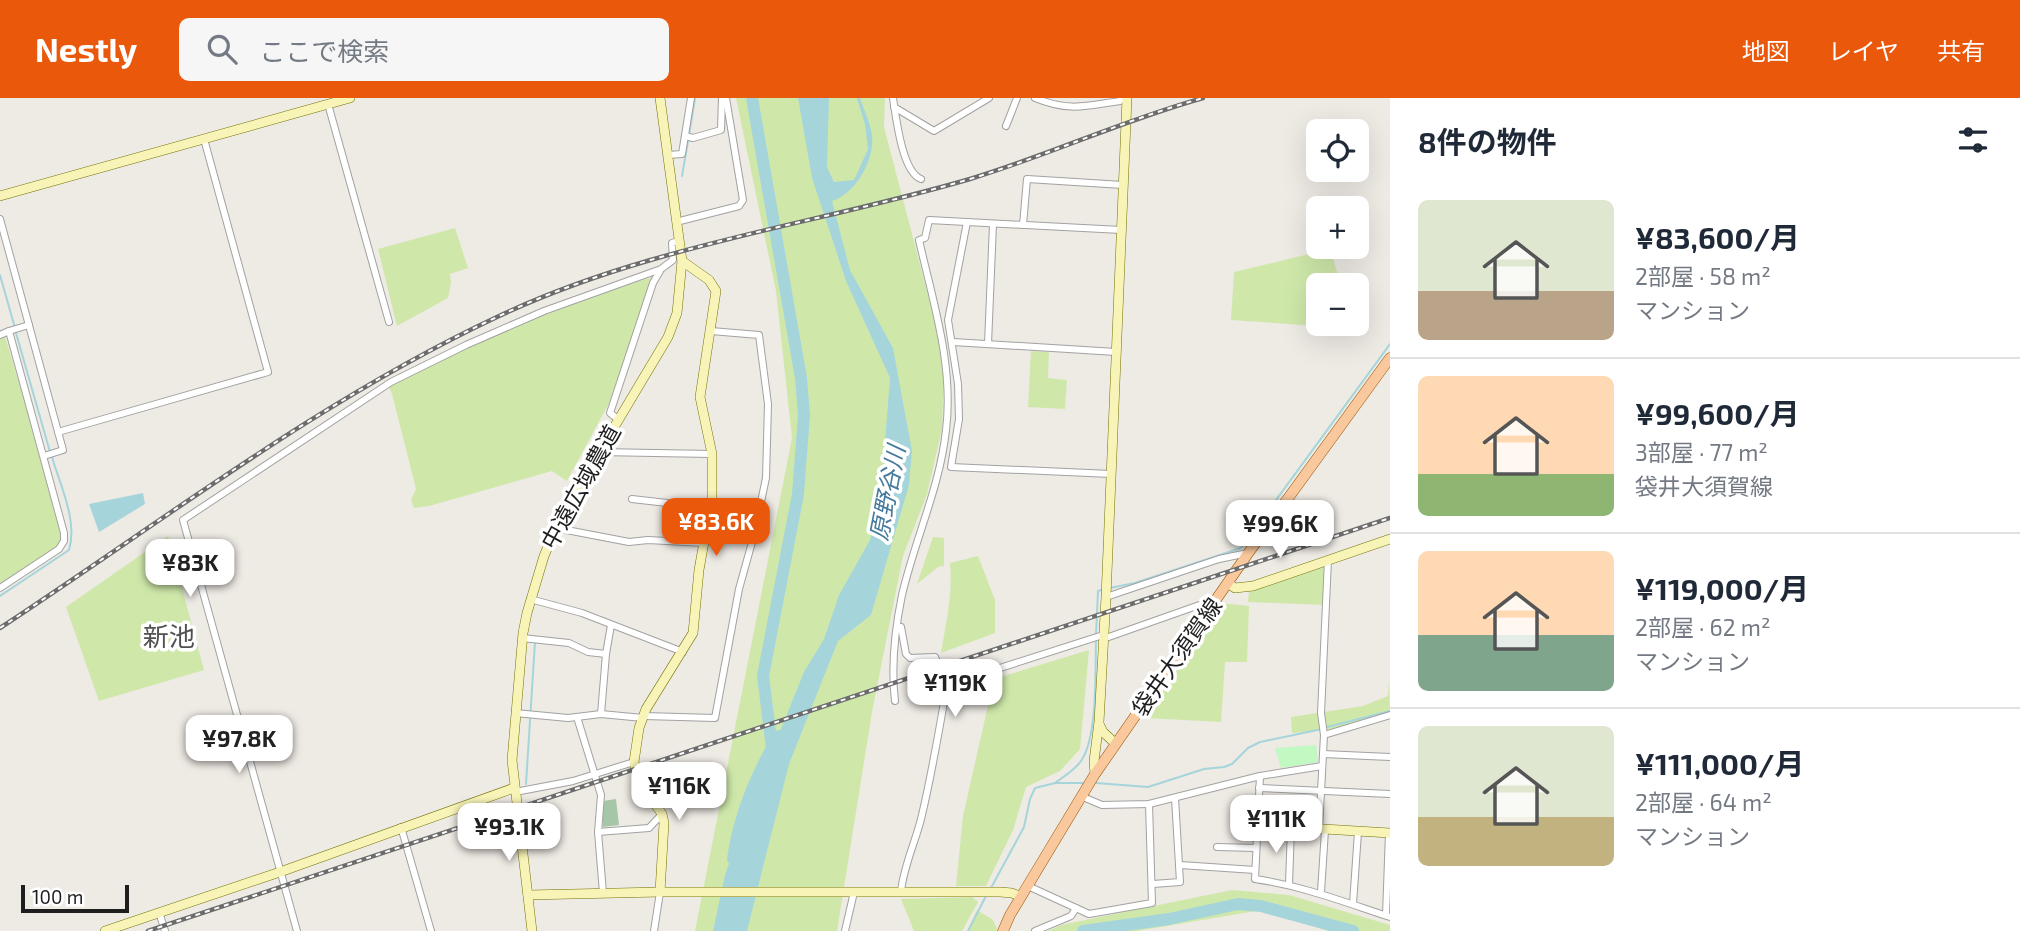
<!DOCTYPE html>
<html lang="ja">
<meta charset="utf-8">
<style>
body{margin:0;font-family:"Exo 2","Noto Sans JP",sans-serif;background:#f6f6f7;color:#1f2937;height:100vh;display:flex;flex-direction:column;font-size:26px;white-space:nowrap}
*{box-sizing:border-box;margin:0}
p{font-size:23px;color:#747a83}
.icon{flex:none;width:38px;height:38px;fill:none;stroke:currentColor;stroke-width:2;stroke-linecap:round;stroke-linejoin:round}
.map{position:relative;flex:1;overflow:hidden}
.panel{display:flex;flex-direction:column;background:#fff;width:630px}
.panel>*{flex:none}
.fabs{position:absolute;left:1306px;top:21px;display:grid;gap:14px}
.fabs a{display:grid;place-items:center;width:63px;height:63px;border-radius:10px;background:#fff;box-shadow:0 7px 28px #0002;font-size:35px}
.scale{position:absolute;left:21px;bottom:18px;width:108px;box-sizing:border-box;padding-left:7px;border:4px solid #1e1e1e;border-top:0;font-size:19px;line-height:24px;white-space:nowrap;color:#1e1e1e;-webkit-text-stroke:5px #fff;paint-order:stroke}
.price{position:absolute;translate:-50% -60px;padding:0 16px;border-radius:14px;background:#fff;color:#222;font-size:23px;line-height:46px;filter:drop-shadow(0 2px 4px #0008)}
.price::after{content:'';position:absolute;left:50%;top:42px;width:21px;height:16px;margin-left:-10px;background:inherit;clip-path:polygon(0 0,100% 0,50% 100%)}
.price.selected{background:#ea580c;color:#fff}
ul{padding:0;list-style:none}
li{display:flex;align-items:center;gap:21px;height:175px;padding:0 28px}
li+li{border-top:2px solid #e0e1e3}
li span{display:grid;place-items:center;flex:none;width:196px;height:140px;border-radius:10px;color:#555}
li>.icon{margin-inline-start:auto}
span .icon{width:84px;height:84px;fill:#fffc;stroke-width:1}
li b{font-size:30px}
h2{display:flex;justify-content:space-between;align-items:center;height:84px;padding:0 28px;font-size:30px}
header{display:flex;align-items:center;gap:42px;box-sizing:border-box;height:98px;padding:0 35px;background:#ea580c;color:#fff}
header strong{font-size:33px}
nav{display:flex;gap:38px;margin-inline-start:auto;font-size:24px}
.search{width:490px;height:63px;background:#f6f6f7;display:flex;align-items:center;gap:18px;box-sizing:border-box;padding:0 24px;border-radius:10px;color:#747a83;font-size:26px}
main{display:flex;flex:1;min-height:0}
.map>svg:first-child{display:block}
.grass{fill:#cfe8aa}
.cemetery{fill:#a5c7a7}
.park{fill:#c2f8c1}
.water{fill:#a5d5db}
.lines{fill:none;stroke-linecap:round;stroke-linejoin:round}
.stream{stroke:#a5d5db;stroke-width:2}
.river{stroke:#a5d5db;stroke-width:12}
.street-casing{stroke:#a2a2a2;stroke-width:8}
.secondary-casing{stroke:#727207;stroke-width:10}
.primary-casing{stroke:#945503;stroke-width:11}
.street{stroke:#fff;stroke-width:6}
.secondary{stroke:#f8f4b8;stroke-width:9}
.primary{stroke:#fac89d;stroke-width:10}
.rail-casing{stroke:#6c6c6c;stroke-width:4.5}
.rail{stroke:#fff;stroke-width:2;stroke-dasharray:5;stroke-linecap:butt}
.labels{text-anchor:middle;stroke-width:7;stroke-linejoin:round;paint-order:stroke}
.street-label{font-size:23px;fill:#1e1e1e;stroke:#fff}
.water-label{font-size:24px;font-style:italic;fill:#467a9c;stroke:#fff}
.quarter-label{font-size:26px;fill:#515151;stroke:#fff}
</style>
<header>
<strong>Nestly</strong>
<div class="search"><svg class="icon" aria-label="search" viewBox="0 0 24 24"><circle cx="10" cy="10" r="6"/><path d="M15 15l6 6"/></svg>ここで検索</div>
<nav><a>地図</a><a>レイヤ</a><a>共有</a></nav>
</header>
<main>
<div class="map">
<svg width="1390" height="833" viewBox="0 0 1390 833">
<rect width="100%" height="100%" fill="#eeeae4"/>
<g class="grass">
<polygon points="736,0 885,0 884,29 933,216 944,271 942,331 927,396 903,458 872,614 837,833 695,833 792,340 776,193"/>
<polygon points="455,130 468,170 450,176 451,185 448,200 397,228 378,151"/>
<polygon points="1330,151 1341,187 1318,187 1318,226 1332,226 1331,229 1231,222 1234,174"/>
<polygon points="653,179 653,185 609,305 567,383 552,373 429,408 414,410 411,402 416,391 392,296 388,287 423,268 585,199"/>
<polygon points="4,235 64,435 62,446 0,487 0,236"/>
<polygon points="1031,253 1049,254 1048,280 1067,282 1065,311 1028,309"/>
<polygon points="168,438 204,572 99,603 66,509"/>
<polygon points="933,439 944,440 944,468 938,469 917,486"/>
<path d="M978,458L995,502V535L941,555C946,525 953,496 950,465Z"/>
<polygon points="1328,467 1326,507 1248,504 1249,493"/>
<polygon points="1220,505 1249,508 1247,564 1225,564 1221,624 1146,620"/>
<polygon points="1089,552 1080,651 1060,673 1026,689 1013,732 986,788 956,788 963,718 994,581"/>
<polygon points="1389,582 1390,617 1330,631 1292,635 1291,619 1363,608 1388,598"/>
<polygon points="1232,792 1289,797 1390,827 1390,833 1328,833 1262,812 1137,833 1048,833 1061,827"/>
<polygon points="972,799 978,804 962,833 914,833 901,801"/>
<polygon points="977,812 993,822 998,833 967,833"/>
</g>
<polygon class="cemetery" points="616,701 619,727 603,729 603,703"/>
<polygon class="park" points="1316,647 1318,664 1281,670 1275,650"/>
<g class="water">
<path d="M798,0H829L827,69L834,84L854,82L868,51L865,27L857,0H860C864,12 870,24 872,37C875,61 856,96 832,103L850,172L893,250L912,353L909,387L871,517L838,543L789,666L747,833H713L725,777L751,705L804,574L824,541L839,497L870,442L881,394L890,280L846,183L812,80Z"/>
<polygon points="143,395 145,406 99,434 89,406"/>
</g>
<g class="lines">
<g class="stream">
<polyline points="689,37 695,0"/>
<polyline points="682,78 688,43"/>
<polyline points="0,177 15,230"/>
<polyline points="16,235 50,354"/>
<polyline points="1110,490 1135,485 1241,450 1390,246"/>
<path d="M0,498L69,452C78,423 60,387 52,359"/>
<polyline points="1096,537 1098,493 1101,492"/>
<polyline points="1327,629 1390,613"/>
<path d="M1055,685C1063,679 1075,672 1081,663C1098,639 1095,573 1096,542"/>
<polyline points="1096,685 1148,689 1204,671 1224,669 1232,666 1248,650 1260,644 1322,631"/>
<polyline points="526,686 535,544"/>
<polyline points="991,790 1024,729 1030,701 1035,690 1055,685 1083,685"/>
<polyline points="968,833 986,798"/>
</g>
<g class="river">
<polyline points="752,0 801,280 804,317 798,396 763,578 772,650"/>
<path d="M733,761C739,718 757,675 779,638"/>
<polyline points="1083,833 1169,821 1238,806 1261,808 1353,833"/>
</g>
<defs>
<g id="street">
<path d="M893,0C896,19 902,74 921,81"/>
<path d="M1035,0C1070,14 1085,8 1120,3L1121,0"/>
<polyline points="328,6 389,224"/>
<polyline points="894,9 934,33 989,0"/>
<polyline points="1006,28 1017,0"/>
<polyline points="685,38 693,40 721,32 722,0"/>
<polyline points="668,57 682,56 691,0"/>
<polyline points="0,121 63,352 44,358"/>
<polyline points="676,124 739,108 743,102 726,0"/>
<polyline points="967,124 948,222 958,286 959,321 951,369 1111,376"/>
<polyline points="1023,127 1027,81 1123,87"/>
<polyline points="9,233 29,227"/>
<polyline points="0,237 9,233 64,435 64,443 59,451 0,490"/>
<polyline points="953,244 1116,254"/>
<polyline points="988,246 993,126"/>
<polyline points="618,321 610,315 653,185 660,173"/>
<polyline points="58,334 268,274 204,41"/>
<polyline points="598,354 712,356"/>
<polyline points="632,401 693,408 710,413"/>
<polyline points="556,430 629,444 648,442 704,445"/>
<polyline points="1106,499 1219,461 1248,455"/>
<polyline points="530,501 582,515 683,554"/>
<polyline points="901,529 906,556 910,560 935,559 947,587"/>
<polyline points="522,540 569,545 588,554 606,556"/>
<polyline points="1103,541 1208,504 1213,507"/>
<path d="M895,603C891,569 895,531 902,497C915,441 940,389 946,332C954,268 933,204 919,142L925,140L929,122L1121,132"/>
<polyline points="515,615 568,620 601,616 643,620"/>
<polyline points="601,616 606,556 611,527"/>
<polyline points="644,618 715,620 739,491 754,437 766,380 768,306 759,237 711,233"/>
<polyline points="577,619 601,697 598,734 603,795"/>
<polyline points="1324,637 1390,617"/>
<polyline points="1323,656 1390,659"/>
<path d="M1260,678L1255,781C1303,788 1344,804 1390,819"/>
<polyline points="1259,690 1390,696"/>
<polyline points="515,694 573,683 634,664"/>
<polyline points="1083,699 1102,707 1149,706 1260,678 1322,668"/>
<polyline points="401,729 431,833"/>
<polyline points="1319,732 1324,637 1321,615 1328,462"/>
<polyline points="598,734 649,730 662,716"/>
<polyline points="1217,749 1256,750"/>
<polyline points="1180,767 1255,772"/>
<polyline points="1153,786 1180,784 1175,700"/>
<polyline points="1289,786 1291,730"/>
<polyline points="1028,788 1089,816 1152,805 1149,706"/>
<path d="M901,794C903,770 915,745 921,721C932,676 939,632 947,587L1103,537"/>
<polyline points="1321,794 1325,732"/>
<polyline points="1353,806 1358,734"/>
<polyline points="159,814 165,833"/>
<polyline points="1386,817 1389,735"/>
<polyline points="297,833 183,422 391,284 466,247 544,213 661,171 673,162 672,145 679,143"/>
<polyline points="654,833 660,794"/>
<polyline points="845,833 854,794"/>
<polyline points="1035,833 1071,818 1076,810"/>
</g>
<g id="secondary">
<polyline points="0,98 350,0"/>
<polyline points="1229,486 1235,490 1253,488 1390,441"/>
<polyline points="1099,626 1103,634 1116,646"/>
<polyline points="1095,676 1094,663 1099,624 1106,499 1127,0"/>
<polyline points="1258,727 1390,735"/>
<polyline points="660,794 664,725 662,716 639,683 634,664 639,630 646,611 693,535 699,472 712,399 712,356 700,299 716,193 709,182 682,163"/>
<polyline points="528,797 660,794 1000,794 1012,795 1021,799"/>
<polyline points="105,833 280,774 514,690"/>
<polyline points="532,833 512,662 523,535 527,515 544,458 561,418 668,239 677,215 682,163 660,0"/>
</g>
<polyline id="primary" points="1003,833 1010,817 1095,676 1249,454 1390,260"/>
</defs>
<use href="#street" class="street-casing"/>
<use href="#secondary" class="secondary-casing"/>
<use href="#primary" class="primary-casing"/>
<use href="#street" class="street"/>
<use href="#secondary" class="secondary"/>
<use href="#primary" class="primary"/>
<defs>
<g id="rail">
<path d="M0,530C163,423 320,302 497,219C646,148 813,127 970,81C1049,57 1124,22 1203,0"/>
<polyline points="148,833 1390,420"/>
</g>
</defs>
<use href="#rail" class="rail-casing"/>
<use href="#rail" class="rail"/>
</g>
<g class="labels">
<g class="street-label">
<text transform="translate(581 389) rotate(-61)" y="8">中遠広域農道</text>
<text transform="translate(1177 559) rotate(-55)" y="8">袋井大須賀線</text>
</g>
<g class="water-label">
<text transform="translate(888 395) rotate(-79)" y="8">原野谷川</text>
</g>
<g class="quarter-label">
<text x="169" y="548">新池</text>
</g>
</g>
</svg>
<div class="fabs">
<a><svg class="icon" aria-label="locate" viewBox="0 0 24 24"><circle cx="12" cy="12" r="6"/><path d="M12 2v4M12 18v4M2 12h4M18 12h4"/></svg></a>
<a>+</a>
<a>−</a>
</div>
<div class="scale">100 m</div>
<b class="price selected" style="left:716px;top:460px">¥83.6K</b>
<b class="price" style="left:1280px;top:462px">¥99.6K</b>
<b class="price" style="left:190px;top:501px">¥83K</b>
<b class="price" style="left:955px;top:621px">¥119K</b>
<b class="price" style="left:239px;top:677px">¥97.8K</b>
<b class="price" style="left:679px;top:724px">¥116K</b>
<b class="price" style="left:1276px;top:757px">¥111K</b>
<b class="price" style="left:509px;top:765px">¥93.1K</b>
</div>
<section class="panel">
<h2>8件の物件<svg class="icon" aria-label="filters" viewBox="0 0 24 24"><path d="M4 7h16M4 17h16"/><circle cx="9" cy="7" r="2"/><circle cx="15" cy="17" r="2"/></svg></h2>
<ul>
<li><span style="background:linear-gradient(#dfe7d0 65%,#b9a48a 0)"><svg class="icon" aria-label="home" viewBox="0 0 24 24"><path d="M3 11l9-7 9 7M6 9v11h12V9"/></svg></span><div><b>¥83,600/月</b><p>2部屋 · 58 m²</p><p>マンション</p></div></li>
<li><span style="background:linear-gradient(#ffd9b3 70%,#8fb573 0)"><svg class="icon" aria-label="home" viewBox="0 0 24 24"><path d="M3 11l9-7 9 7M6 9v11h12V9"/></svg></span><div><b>¥99,600/月</b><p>3部屋 · 77 m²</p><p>袋井大須賀線</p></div></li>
<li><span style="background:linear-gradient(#ffd9b3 60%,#7fa58c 0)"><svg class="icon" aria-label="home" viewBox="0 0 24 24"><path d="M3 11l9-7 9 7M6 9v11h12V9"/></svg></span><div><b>¥119,000/月</b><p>2部屋 · 62 m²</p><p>マンション</p></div></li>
<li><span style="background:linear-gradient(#dfe7d0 65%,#c2b280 0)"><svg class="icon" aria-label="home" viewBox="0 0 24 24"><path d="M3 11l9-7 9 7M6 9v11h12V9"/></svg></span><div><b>¥111,000/月</b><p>2部屋 · 64 m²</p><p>マンション</p></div></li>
</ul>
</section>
</main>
